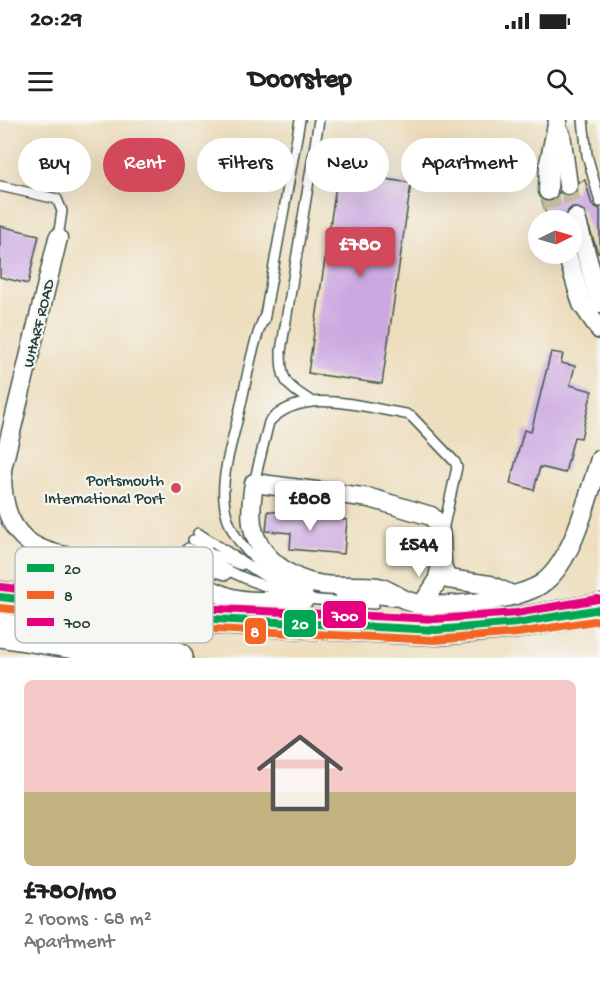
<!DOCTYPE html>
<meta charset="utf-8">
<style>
body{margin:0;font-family:"Gochi Hand",sans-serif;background:#f2f2f2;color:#222;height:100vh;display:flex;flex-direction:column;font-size:22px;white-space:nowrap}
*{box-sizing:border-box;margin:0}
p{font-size:20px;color:#767676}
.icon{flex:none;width:33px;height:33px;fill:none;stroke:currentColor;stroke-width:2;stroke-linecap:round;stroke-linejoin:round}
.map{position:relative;height:538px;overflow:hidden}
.drawer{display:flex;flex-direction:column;background:#fff;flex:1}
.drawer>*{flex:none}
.hud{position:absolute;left:18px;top:18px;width:564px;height:54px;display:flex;gap:12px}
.needle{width:39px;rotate:85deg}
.fabs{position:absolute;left:528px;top:90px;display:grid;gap:12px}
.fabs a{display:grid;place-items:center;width:54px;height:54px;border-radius:50%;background:#fff;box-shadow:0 6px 24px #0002;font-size:30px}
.price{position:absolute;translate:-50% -51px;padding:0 14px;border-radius:6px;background:#fff;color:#222;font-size:20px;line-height:39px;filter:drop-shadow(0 2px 3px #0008)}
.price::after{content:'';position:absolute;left:50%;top:36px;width:18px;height:14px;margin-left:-9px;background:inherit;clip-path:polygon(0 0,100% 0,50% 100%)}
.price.current{background:#d1495b;color:#fff}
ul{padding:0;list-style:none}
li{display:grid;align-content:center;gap:12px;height:318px;padding:0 24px}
li span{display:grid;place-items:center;height:186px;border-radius:9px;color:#555}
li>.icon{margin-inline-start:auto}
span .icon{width:108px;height:108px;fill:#fffc;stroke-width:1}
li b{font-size:26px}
.tag{padding:0 21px;border-radius:27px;background:#fff;box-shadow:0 6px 24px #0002;font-size:21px;line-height:54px}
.tag.current{background:#d1495b;color:#fff}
.status{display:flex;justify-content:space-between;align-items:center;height:42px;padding:0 30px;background:#fff;direction:ltr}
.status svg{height:16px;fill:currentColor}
header{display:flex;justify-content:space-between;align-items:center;height:78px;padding:0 24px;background:#fff;font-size:27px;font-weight:700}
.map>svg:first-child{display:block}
.building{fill:#cca8e1}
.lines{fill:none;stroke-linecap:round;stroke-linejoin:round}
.minor-tunnel{stroke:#c4bda1;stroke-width:18;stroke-dasharray:18 9;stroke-linecap:butt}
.service-casing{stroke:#3e5548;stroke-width:12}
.minor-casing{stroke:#3e5548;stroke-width:21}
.primary-casing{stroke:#3e5548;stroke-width:33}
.motorway-casing{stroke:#3e5548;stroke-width:36}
.service{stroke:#fff;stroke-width:9}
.minor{stroke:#fff;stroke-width:18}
.primary{stroke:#fff;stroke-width:30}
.motorway{stroke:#fff;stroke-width:33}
.bus-1-casing{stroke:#f6f6f2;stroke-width:12}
.bus-2-casing{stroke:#f6f6f2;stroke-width:12}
.bus-3-casing{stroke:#f6f6f2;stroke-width:12}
.bus-1{stroke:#00a651;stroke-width:8}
.bus-2{stroke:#f26522;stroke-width:8}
.bus-3{stroke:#e5007d;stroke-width:8}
.poi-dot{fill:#d1495b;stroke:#f6f6f2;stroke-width:2}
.labels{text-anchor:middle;stroke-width:4.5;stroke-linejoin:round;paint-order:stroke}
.street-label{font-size:16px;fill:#1f3d34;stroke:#f6f6f2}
.poi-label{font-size:16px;fill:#1f3d34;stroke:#f6f6f2;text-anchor:end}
.key{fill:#f6f6f2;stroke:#b6beb9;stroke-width:1.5}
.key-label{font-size:16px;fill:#1f3d34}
.line-badge{stroke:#f6f6f2;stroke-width:2}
.badge-label{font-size:16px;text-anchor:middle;font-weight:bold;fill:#fff}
</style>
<div class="status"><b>20:29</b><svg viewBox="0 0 49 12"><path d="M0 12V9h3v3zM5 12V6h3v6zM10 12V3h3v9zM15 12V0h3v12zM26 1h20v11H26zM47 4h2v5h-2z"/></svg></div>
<header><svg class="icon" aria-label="menu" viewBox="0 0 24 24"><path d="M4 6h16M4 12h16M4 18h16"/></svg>Doorstep<svg class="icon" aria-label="search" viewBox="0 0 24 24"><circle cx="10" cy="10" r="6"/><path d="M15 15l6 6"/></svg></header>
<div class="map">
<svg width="600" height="538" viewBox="0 0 600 538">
<rect width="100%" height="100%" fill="#f6f6f2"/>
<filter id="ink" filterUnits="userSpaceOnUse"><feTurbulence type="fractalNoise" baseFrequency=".0167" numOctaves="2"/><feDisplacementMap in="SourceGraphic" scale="12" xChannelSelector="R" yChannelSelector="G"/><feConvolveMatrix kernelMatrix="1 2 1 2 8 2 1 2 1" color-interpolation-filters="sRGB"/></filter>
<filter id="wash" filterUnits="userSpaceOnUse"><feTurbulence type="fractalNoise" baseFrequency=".008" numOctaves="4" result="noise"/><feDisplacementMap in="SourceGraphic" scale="24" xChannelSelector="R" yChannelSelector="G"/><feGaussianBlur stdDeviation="1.35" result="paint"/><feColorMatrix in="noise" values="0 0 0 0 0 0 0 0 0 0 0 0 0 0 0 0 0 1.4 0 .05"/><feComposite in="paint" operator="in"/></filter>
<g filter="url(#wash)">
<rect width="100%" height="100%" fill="#edddbc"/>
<g id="blocks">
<g class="building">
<polygon points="338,52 411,63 382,264 308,253"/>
<polygon points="585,60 592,85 600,89 600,133 598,133 583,90 572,87 568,91 565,100 548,100 542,81 553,81 559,72 564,76 574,74 579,62"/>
<polygon points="0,106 39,115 28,164 0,157"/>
<polygon points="551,232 563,234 561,243 575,246 570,265 592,271 581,318 574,317 565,353 540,347 534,370 510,363 524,310 531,312"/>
<polygon points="268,391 347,400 344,434 290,429 291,413 266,411"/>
</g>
</g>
</g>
<g filter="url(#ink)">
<use href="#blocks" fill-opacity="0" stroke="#3e5548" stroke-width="1.5"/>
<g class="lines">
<g class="minor-tunnel">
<polyline points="568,65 576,98"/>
<polyline points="548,71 557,100"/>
</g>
<defs>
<g id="service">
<polyline points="583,0 587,35 600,82"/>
<polyline points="0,66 57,79 62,91 58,118"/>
<path d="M265,195C252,225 247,258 240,289C227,345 205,393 254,438C270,454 287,465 309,470"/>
<polyline points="264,201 300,0"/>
<path d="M311,281C285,265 281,261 281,231L319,0"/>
<path d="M254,363L269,302C303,265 364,288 406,294L412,297L455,342L457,347L443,410"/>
<polyline points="198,413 272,461 305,479 374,484"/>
<polyline points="193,420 207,429"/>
<path d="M188,428C218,447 249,462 283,472"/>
<polyline points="198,429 241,445"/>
<polyline points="180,442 226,455"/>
<polyline points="340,474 395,481"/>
</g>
<g id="minor">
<polyline points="561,14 568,65"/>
<polyline points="548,71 549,43 558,0"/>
<polyline points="576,98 600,183"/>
<path d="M58,118L2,349C0,459 86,430 157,447C183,453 206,470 232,478C255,484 282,479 305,479"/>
<polyline points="567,134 582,184 600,210"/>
<path d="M512,475L490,465L448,459C434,440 450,412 431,396L370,378L254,363C252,376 250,390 252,404C257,437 291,461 323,465C341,467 360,465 378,467C389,469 400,479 411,482C438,491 522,480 544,462C574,439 588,375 600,339"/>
<polyline points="423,483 437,462 441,444"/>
</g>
<polyline id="primary" points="0,477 195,498 436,510 517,503 600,489"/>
<polyline id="motorway" points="0,510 176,538"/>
</defs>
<use href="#service" class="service-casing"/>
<use href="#minor" class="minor-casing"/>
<use href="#primary" class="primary-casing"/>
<use href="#motorway" class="motorway-casing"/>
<use href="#service" class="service"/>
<use href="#minor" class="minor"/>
<use href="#primary" class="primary"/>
<use href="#motorway" class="motorway"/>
<defs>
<polyline id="bus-1" points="0,477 195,498 436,510 517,503 600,489"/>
<polyline id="bus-2" points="0,488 194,508 435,520 518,513 600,500"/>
<polyline id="bus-3" points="1,467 196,488 436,499 516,493 598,479"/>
</defs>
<use href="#bus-1" class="bus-1-casing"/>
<use href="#bus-2" class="bus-2-casing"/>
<use href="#bus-3" class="bus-3-casing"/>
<use href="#bus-1" class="bus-1"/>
<use href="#bus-2" class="bus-2"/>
<use href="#bus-3" class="bus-3"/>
</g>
</g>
<circle class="poi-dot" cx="176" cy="368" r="6"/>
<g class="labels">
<g class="street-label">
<text transform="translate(37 203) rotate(-76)" y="6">WHARF ROAD</text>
</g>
<g class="poi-label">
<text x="164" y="365">Portsmouth<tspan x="164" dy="18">International Port</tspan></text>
</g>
</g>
<rect x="15" y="427" width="198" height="96" rx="9" class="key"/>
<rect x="27" y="444" width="27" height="8" fill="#00a651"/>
<rect x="27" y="471" width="27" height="8" fill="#f26522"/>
<rect x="27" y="498" width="27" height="8" fill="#e5007d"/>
<g class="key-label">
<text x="64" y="454">20</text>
<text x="64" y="481">8</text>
<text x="64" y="508">700</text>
</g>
<g class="line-badge">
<rect x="322" y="480" width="45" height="29" rx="6" fill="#e5007d"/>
<rect x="283" y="489" width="34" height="29" rx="6" fill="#00a651"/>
<rect x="244" y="497" width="23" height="28" rx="6" fill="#f26522"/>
</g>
<g class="badge-label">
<text x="345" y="501">700</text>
<text x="300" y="509">20</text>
<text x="255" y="517">8</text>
</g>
</svg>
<div class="fabs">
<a><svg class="needle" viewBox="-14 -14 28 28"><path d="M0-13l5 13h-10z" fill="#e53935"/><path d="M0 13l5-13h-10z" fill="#767676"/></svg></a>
</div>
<b class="price current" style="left:360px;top:158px">£780</b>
<b class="price" style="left:310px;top:412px">£808</b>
<b class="price" style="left:419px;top:458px">£544</b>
<div class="hud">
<a class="tag">Buy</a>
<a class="tag current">Rent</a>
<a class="tag">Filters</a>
<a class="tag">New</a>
<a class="tag">Apartment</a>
</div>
</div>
<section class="drawer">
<ul>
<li><span style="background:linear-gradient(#f6c9c9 60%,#c2b280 0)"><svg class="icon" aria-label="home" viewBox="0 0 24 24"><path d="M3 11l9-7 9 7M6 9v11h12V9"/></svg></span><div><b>£780/mo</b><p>2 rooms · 68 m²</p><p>Apartment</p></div></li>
</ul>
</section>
